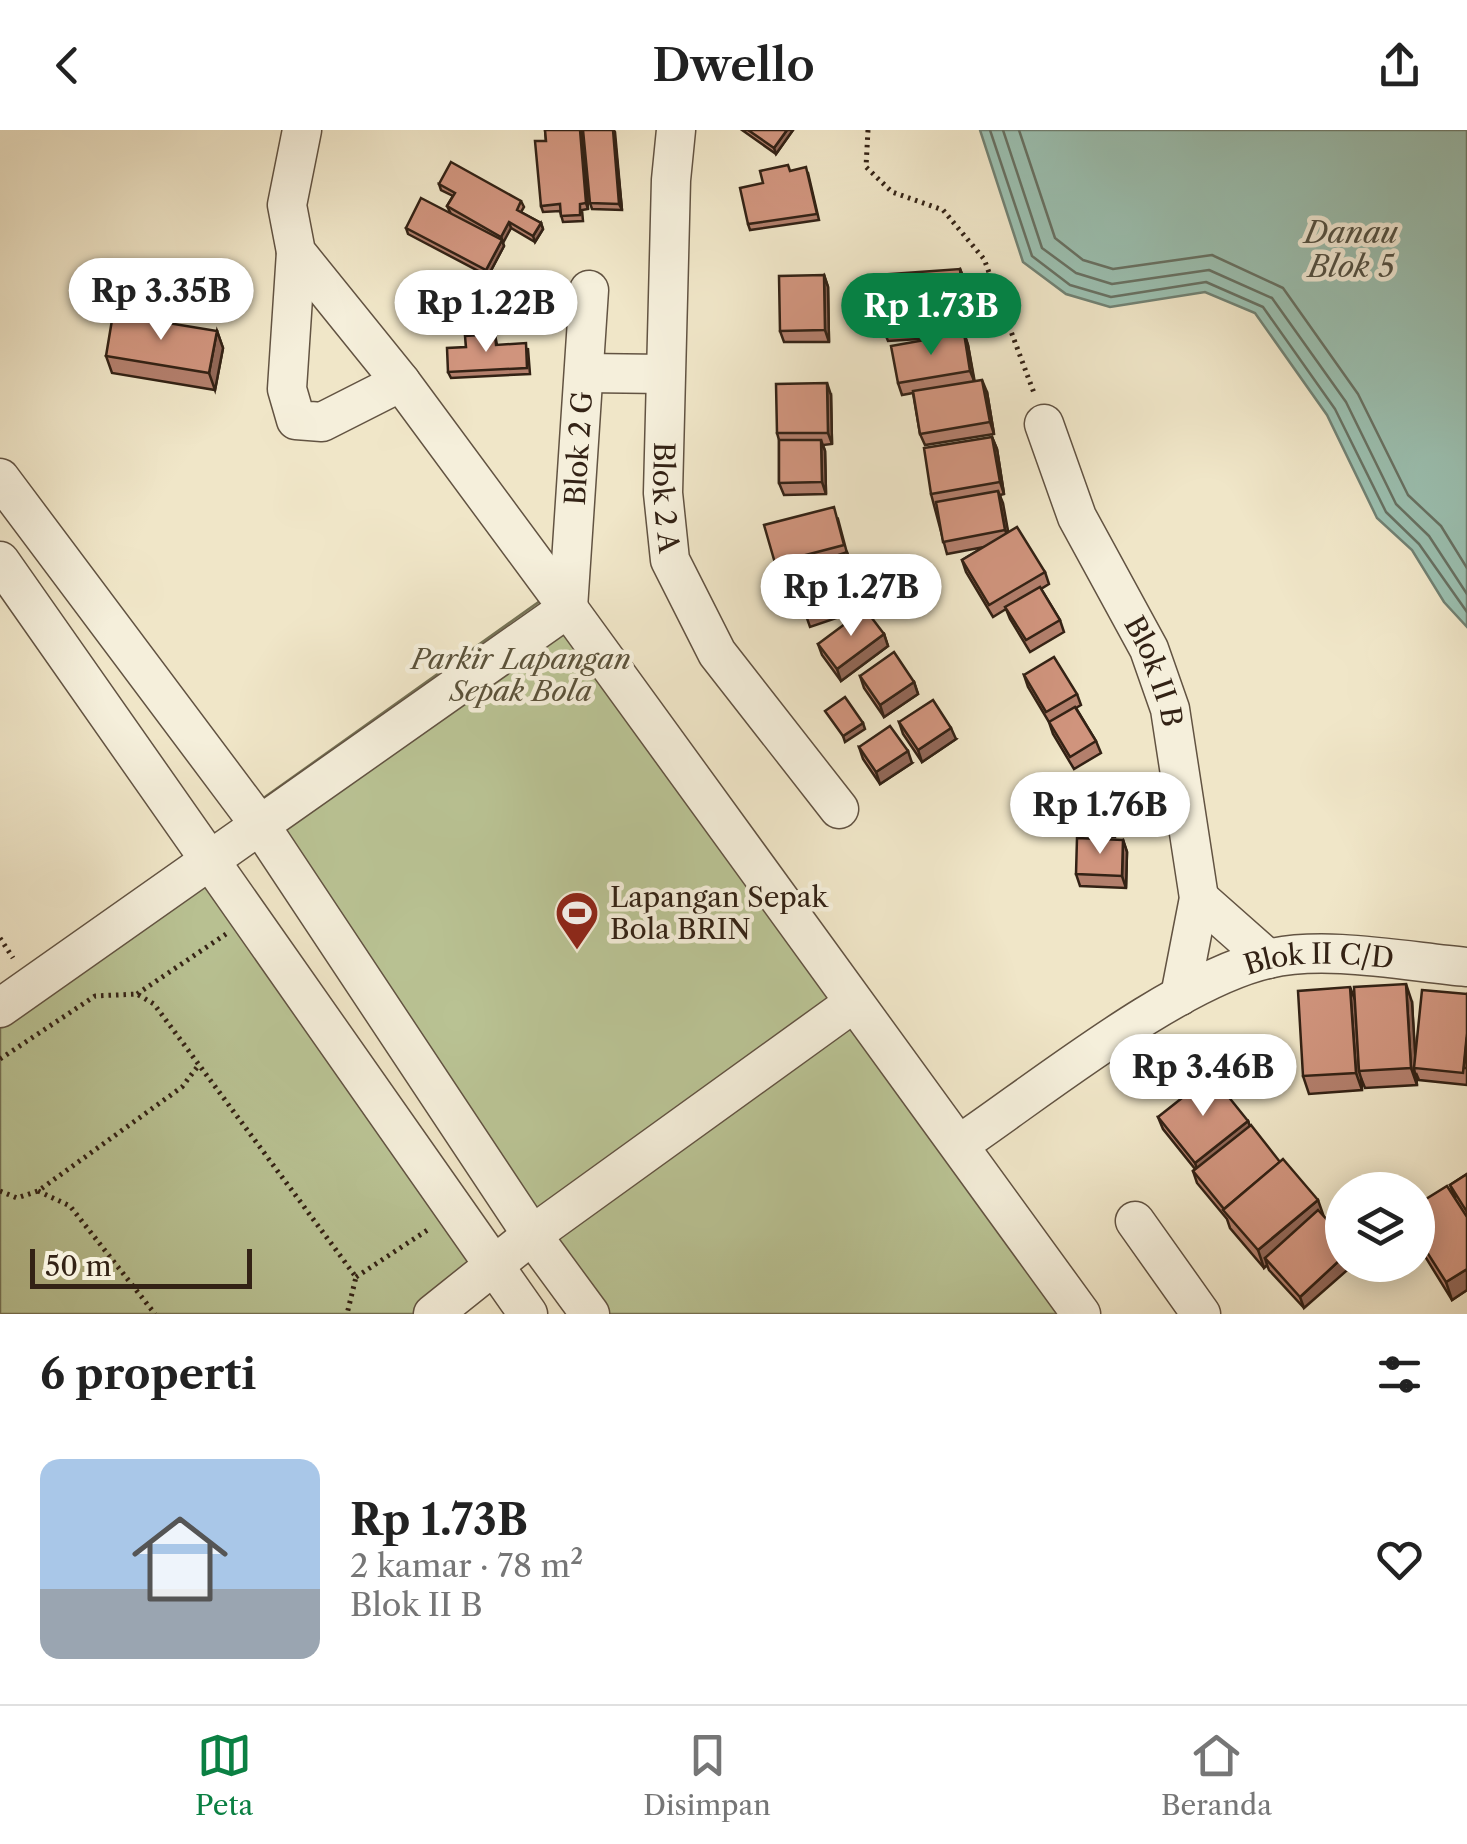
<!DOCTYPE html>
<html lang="id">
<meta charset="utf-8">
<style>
body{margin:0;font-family:"Libre Caslon Text",serif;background:#f6f6f6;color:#222;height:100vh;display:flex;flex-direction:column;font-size:38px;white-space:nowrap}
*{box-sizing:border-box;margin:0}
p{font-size:32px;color:#767676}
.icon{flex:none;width:55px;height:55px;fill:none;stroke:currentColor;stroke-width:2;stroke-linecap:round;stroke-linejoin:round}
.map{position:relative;height:1184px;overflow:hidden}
.drawer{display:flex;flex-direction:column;background:#fff;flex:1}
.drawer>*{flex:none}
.fabs{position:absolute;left:1325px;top:1042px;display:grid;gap:20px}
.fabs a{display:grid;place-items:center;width:110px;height:110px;border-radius:50%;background:#fff;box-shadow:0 5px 25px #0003;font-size:50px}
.scale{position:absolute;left:30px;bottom:25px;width:222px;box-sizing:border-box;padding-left:10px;border:5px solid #332215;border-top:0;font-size:28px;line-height:35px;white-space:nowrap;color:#332215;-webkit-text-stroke:8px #f5efdb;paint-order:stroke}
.price{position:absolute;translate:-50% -85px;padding:0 22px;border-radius:35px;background:#fff;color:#222;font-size:32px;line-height:65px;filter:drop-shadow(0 2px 5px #0008)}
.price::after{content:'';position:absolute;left:50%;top:60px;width:30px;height:22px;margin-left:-15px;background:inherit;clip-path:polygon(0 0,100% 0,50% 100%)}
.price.active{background:#0b8043;color:#fff}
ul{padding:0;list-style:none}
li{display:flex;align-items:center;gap:30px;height:250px;padding:0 40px}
li span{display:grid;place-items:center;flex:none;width:280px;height:200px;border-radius:20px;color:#555}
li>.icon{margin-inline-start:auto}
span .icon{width:120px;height:120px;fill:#fffc;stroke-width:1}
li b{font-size:42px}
h2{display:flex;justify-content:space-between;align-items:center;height:120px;padding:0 40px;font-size:42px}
header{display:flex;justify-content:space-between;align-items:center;height:130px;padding:0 40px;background:#fff;font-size:45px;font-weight:600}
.menu{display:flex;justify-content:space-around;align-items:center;height:140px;border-top:2px solid #e0e0e0;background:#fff;font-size:28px;color:#767676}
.menu a{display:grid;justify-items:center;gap:5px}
.menu .active{color:#0b8043}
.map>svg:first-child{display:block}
.green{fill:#bac495;stroke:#767355;stroke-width:2.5}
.water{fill:#9bc0b1;stroke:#718173;stroke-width:2.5}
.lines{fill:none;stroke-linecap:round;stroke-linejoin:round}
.shore{stroke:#677163;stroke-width:2.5}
.minor-casing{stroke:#625342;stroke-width:41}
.path{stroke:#332215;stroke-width:5;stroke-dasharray:2.5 5;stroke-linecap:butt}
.minor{stroke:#f5efdb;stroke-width:38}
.wall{fill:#b37f6c;stroke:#332215;stroke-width:2.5}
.shaded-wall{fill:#926858;stroke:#332215;stroke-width:2.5}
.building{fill:#d0947d;stroke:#332215;stroke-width:2.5}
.labels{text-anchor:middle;stroke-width:9;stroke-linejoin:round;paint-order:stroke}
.street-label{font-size:28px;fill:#332215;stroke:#f5efdb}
.park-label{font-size:28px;font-style:italic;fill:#5c533b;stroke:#f5efdb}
.poi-label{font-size:28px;fill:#332215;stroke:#f5efdb;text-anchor:start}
.water-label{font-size:30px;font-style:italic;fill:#525144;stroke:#f5efdb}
</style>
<header><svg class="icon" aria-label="back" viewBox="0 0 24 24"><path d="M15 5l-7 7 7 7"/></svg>Dwello<svg class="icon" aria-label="share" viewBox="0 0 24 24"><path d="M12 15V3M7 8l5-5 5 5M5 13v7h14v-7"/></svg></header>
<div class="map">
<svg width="1467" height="1184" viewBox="0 0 1467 1184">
<rect width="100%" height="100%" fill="#f0e6c8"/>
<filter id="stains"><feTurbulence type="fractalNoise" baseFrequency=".002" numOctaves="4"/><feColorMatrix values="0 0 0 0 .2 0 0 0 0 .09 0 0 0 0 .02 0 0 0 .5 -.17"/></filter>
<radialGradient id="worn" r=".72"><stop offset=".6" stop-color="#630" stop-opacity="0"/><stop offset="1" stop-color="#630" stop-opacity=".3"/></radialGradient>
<g class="green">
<polygon points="554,461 1062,1184 607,1184 244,682"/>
<polygon points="208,748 490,1144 433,1184 0,1184 0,894"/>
</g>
<polygon class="water" points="980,0 1467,0 1467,497 1444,472 1412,420 1377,388 1327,285 1255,183 1205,162 1110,177 1066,164 1023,132"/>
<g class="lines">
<g class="shore">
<polyline points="990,0 1032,126 1070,155 1111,167 1206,152 1263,177 1335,279 1386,382 1419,414 1467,482"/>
<polyline points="1003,0 1042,118 1076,143 1112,154 1209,140 1272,168 1346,272 1396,374 1429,406 1467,464"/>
<polyline points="1019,0 1055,108 1083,130 1113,139 1212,125 1283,158 1358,264 1408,365 1441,396 1467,438"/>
</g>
<defs>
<g id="minor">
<polyline points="302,0 287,75 296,122 401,252 568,478"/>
<path id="s1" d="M676,0L671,50L663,363L670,430L717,523L839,679"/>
<polyline points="296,122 287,259 296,290 322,292 401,252"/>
<polyline points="585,243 665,244"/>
<path id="s2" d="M1044,294L1077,387L1149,519L1170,579L1199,768L1180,866"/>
<polyline points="0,348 260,695 532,1105 590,1184"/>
<polyline points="0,431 528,1184"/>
<path id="s3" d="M568,478L589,160"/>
<polyline points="1199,768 1268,829"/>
<polyline points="0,878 568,478 1081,1184"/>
<path id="s4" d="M960,1014C1041,959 1176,850 1268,829C1325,815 1409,832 1467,837"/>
<polyline points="1135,1091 1201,1184"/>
<polyline points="433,1184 532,1105 852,874"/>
</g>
</defs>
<use href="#minor" class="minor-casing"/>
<g class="path">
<polyline points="868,0 866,37 892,62 943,80 984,129 1034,263"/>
<polyline points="0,808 13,828"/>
<polyline points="137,864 226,804"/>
<polyline points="0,929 95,866 137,864 154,874 356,1147 347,1184"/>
<polyline points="0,1061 17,1068 38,1061 182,957 198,936"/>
<polyline points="38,1061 70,1076 155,1184"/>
<polyline points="356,1147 429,1099"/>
</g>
<use href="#minor" class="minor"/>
</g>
<g class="wall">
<polygon points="545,0 582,0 588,79 582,80 583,91 563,92 560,81 543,82 541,76 546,11"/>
<polygon points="583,0 614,0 622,80 592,79 590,73"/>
<polygon points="742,0 793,0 776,24"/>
<polygon points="790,41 808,43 819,90 750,100 748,94 763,53"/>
<polygon points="439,54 521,71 524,77 521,82 541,93 543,99 535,112 511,98 502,112 504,116 488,146 408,104 406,98 450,82 447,76 453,66 441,60"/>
<polygon points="960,139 967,156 970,206 965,206 968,215 974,251 987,262 994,304 925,315 920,304 913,263 902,265 898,253 935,208 888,211 881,194"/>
<polygon points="824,145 828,157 829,212 784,212 780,201"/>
<polygon points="515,170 516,195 496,195 496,205 495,205 497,215 528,219 530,244 451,248 448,242 466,217 466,205 464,197 432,198 429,192"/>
<polygon points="217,201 223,218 215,260 112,243 106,226"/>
<polygon points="831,265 832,314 823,315 825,321 826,364 784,365 779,353 779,310 777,303"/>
<polygon points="992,307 997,319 1004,364 1000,365 1008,403 1045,442 1049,454 1041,459 1060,490 1064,502 1030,522 1010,489 1006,479 993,487 966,442 962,430 984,417 947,424 931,364"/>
<polygon points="838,389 847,423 866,478 810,497 791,442 779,445 775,433"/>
<polygon points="884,504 888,516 841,551 822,525 818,514"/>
<polygon points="1024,545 1077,564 1081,575 1076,578 1096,611 1101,623 1074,639 1053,604 1049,592 1028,557"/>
<polygon points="860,546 914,552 918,564 884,587 864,558"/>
<polygon points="899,592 956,609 922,632 903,604"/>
<polygon points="859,617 912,633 880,654 863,629"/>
<polygon points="1112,661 1116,673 1115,707 1068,705 1064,693"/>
<polygon points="1123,710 1127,722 1126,758 1080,756 1076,744"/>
<polygon points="1467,864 1467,955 1419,950 1416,943 1417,955 1365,958 1361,948 1362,960 1309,964 1303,946 1355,870 1412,872 1415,928"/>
<polygon points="1158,987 1248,991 1304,1178 1269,1140 1267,1135 1264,1138 1230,1098 1227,1089 1197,1053 1193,1041 1195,1039 1163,999"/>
<polygon points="1467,1044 1467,1160 1452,1170 1418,1115 1418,1074 1455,1067 1450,1055"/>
</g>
<g class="shaded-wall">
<polygon points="580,0 582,0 588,79 586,73"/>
<polygon points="613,0 615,2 622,80 619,74"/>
<polygon points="787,0 793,0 776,24 774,18"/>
<polygon points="509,92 511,98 503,113 501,107"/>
<polygon points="541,93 543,99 535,112 533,106"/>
<polygon points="502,110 504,116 488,146 486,140"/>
<polygon points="960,139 967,156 970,206 964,188"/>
<polygon points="824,145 828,157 829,212 825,200"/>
<polygon points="217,201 223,218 215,260 209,243"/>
<polygon points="964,203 968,215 975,253 970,241"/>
<polygon points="982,250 987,262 994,304 990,292"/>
<polygon points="827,253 831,265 832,314 828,303"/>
<polygon points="992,307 997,319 1004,364 1000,352"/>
<polygon points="821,310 825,321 826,364 822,352"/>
<polygon points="998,361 1003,373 1010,412 1005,400"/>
<polygon points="884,504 888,516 841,551 837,539"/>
<polygon points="914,552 918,564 884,587 880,575"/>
<polygon points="863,593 865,599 845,612 843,606"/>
<polygon points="951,598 956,609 922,632 918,620"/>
<polygon points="908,621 912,633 880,654 876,642"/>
<polygon points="1112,661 1116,673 1115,707 1111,695"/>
<polygon points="1123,710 1127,722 1126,758 1122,746"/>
<polygon points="1406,854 1412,872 1416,938 1414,938 1417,955 1411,938"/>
<polygon points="1350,857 1357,875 1359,941 1361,948 1362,960 1356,943"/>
<polygon points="1248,991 1252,1002 1199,1044 1195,1033"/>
<polygon points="1318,1070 1324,1087 1265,1128 1267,1135 1264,1138 1258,1120"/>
<polygon points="1342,1128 1342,1135 1353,1135 1304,1178 1300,1167"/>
<polygon points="1467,1139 1467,1160 1452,1170 1446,1152"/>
</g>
<g class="building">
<polygon points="545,0 580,0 586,73 580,74 580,85 561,86 560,74 541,76 535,11 546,11"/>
<polygon points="583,0 613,0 619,74 590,73"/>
<polygon points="748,0 787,0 774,18"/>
<polygon points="451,32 521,71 517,80 541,93 533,106 509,92 501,107 447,76 455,63 439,54"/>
<polygon points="788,35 790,41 806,37 817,84 748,94 740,58 763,53 760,41"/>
<polygon points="421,68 502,110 486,140 406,98"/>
<polygon points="960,139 964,188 881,194 878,145"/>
<polygon points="824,145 825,200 780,201 779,146"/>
<polygon points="513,164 514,189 494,189 494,199 464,199 464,191 429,192 429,166"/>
<polygon points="113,184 217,201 209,243 106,226"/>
<polygon points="964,203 970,241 898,253 891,216"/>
<polygon points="495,204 496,215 526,213 527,238 448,242 447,218 466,217 465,206"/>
<polygon points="982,250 990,292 920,304 913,261"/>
<polygon points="827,253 828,303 777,303 776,254"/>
<polygon points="992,307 1000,352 931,364 924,318"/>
<polygon points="779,310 821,310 822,352 779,353"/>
<polygon points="998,361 1005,400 943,412 936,372"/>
<polygon points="834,377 844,415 775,433 764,395"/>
<polygon points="1017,397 1045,442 989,475 962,430"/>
<polygon points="847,422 862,466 806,485 791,441"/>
<polygon points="1040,457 1060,490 1026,510 1005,477"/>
<polygon points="865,479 884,504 837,539 818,514"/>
<polygon points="894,522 914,552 880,575 860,546"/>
<polygon points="1054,527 1077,564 1046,582 1024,545"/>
<polygon points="845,567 863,593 843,606 825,581"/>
<polygon points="933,570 951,598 918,620 899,592"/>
<polygon points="1075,577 1096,611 1070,627 1049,592"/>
<polygon points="890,596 908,621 876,642 859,617"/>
<polygon points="1064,660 1112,661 1111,695 1064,693"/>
<polygon points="1077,708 1123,710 1122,746 1076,744"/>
<polygon points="1406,854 1411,938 1359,941 1354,857"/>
<polygon points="1350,857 1356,943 1303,946 1298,861"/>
<polygon points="1422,860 1467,864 1467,903 1463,943 1414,938"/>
<polygon points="1467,907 1467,938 1464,938"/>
<polygon points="1211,945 1248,991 1195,1033 1158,987"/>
<polygon points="1251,995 1280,1032 1224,1079 1193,1041"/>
<polygon points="1283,1029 1318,1070 1258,1120 1223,1080"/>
<polygon points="1467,1044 1467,1082 1450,1055"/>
<polygon points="1447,1056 1467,1087 1467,1139 1446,1152 1418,1108 1418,1074"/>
<polygon points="1318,1080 1342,1106 1342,1128 1300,1167 1265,1128"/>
</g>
<defs>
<symbol id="stadium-pin" viewBox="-11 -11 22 30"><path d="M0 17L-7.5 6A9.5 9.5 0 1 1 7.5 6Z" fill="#8f2418" stroke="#f5efdb"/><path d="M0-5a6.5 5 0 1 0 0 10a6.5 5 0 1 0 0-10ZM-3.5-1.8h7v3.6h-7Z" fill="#fff"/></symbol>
</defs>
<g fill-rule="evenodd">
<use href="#stadium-pin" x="552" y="758" width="50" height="68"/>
</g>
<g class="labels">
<g class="street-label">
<text dy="10" stroke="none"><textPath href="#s3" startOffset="160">Blok 2 G</textPath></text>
<text dy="10" stroke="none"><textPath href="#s1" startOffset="368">Blok 2 A</textPath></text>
<text dy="10" stroke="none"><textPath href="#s2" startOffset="272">Blok II B</textPath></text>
<text dy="10" stroke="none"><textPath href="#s4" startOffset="412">Blok II C/D</textPath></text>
</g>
<g class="park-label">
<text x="521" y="539">Parkir Lapangan<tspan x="521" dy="32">Sepak Bola</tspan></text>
</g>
<g class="poi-label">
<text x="610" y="777">Lapangan Sepak<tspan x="610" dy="32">Bola BRIN</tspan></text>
</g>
<g class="water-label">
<text x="1351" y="113">Danau<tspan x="1351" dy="34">Blok 5</tspan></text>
</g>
</g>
<rect width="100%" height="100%" filter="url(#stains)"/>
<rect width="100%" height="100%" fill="url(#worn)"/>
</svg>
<div class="fabs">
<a><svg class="icon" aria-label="layers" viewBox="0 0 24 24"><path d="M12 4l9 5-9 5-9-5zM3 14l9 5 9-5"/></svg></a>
</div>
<div class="scale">50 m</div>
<b class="price" style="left:161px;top:213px">Rp 3.35B</b>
<b class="price" style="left:486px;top:225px">Rp 1.22B</b>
<b class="price active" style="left:931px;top:228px">Rp 1.73B</b>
<b class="price" style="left:851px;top:509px">Rp 1.27B</b>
<b class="price" style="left:1100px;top:727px">Rp 1.76B</b>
<b class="price" style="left:1203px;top:989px">Rp 3.46B</b>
</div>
<section class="drawer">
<h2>6 properti<svg class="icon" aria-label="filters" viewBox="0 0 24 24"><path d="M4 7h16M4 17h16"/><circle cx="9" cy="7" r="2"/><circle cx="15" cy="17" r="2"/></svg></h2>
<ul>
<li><span style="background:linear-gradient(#a9c7e8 65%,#9aa5b1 0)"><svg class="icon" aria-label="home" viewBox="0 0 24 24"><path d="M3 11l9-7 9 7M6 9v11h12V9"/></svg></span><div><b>Rp 1.73B</b><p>2 kamar · 78 m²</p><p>Blok II B</p></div><svg class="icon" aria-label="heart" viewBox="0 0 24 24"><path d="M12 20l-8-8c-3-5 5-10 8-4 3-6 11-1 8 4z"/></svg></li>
</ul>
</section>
<nav class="menu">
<a class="active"><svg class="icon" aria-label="map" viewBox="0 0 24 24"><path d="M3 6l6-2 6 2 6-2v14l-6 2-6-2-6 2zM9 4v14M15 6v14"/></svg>Peta</a>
<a><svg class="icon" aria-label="saved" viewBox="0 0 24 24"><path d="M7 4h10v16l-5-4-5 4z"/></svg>Disimpan</a>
<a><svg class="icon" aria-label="home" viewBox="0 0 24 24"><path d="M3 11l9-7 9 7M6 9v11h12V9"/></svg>Beranda</a>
</nav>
